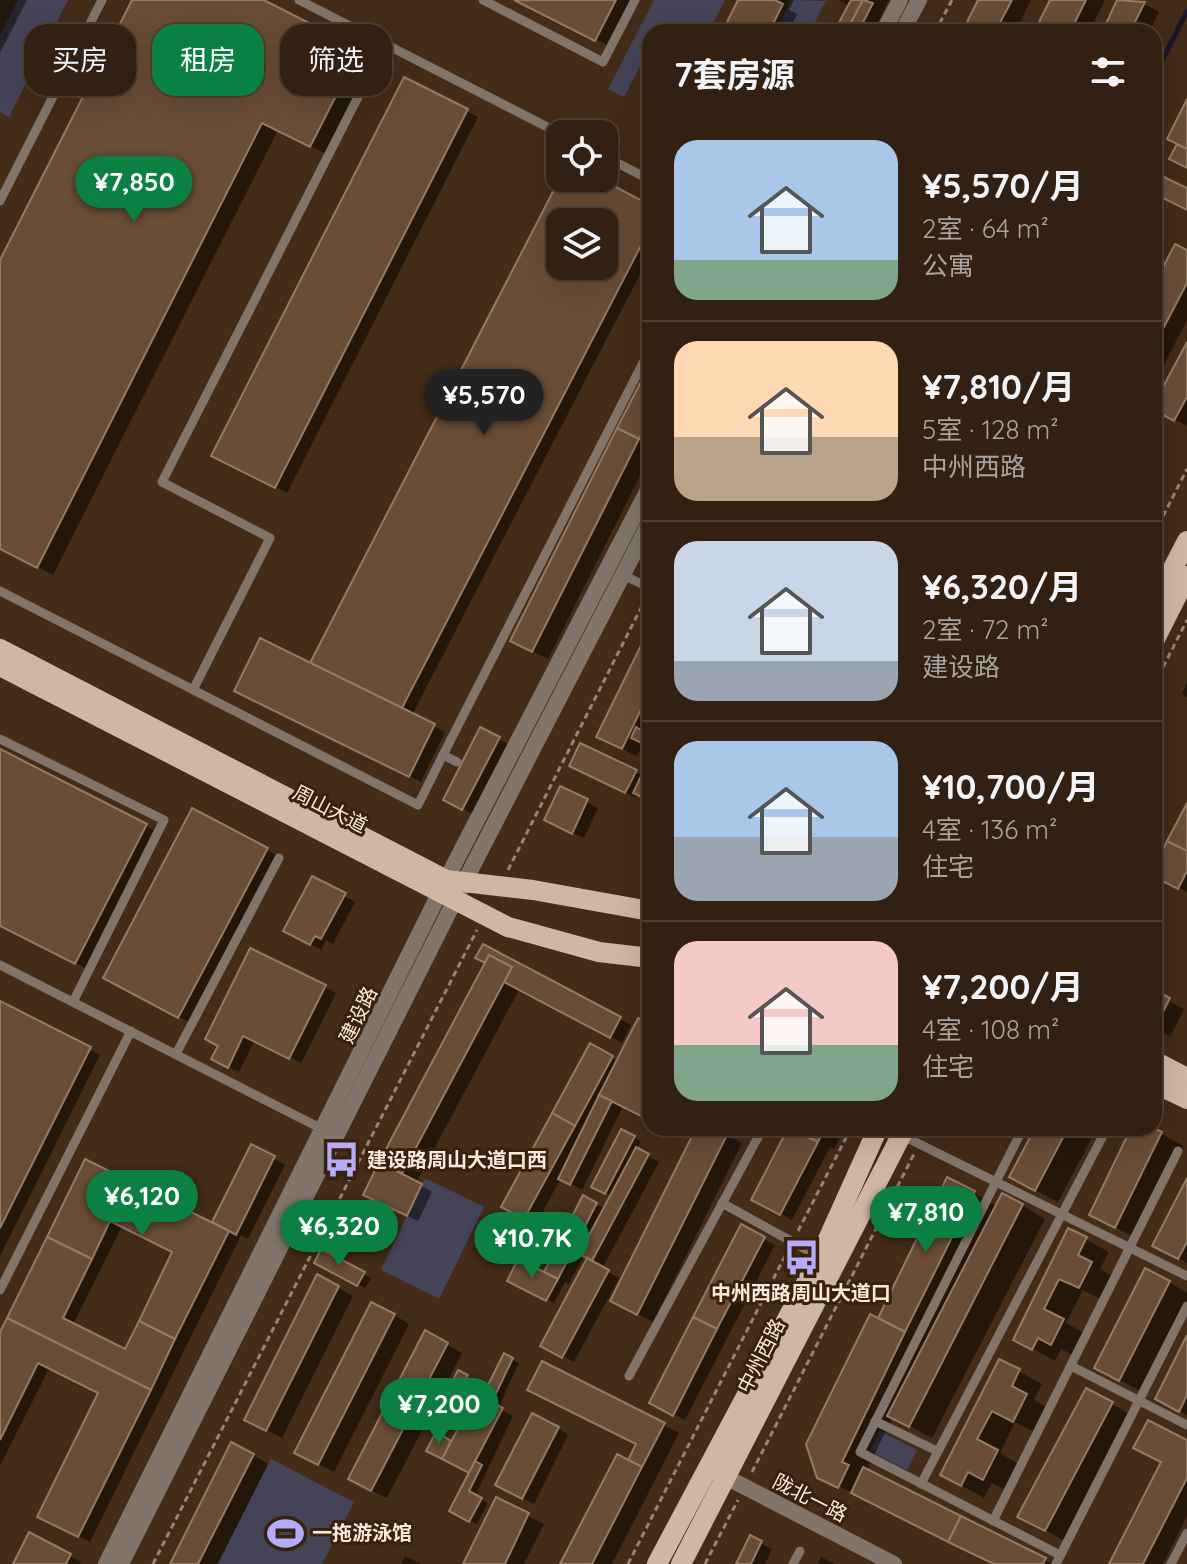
<!DOCTYPE html>
<html lang="zh">
<meta charset="utf-8">
<style>
body{margin:0;font-family:Quicksand,"Noto Sans SC",sans-serif;background:#3a291b;color:#f1f3f6;height:100vh;display:flex;flex-direction:column;font-size:30px;white-space:nowrap}
*{box-sizing:border-box;margin:0}
p{font-size:26px;color:#a8a39f}
.icon{flex:none;width:44px;height:44px;fill:none;stroke:currentColor;stroke-width:2;stroke-linecap:round;stroke-linejoin:round}
.map{position:relative;flex:1;overflow:hidden}
.sheet{position:absolute;left:642px;top:24px;width:520px;height:1112px;display:flex;flex-direction:column;background:#322112;border-radius:24px;box-shadow:0 8px 32px #0002,0 0 0 2px #4d3e32}
.sheet>*{flex:none}
.banner{position:absolute;left:24px;top:24px;width:498px;height:72px;display:flex;gap:16px}
.buttons{position:absolute;left:546px;top:120px;display:grid;gap:16px}
.buttons a{display:grid;place-items:center;width:72px;height:72px;border-radius:16px;background:#322112;box-shadow:0 8px 32px #0002,0 0 0 2px #4d3e32;font-size:40px}
.price{position:absolute;translate:-50% -68px;padding:0 18px;border-radius:28px;background:#0b8043;color:#fff;font-size:26px;line-height:52px;filter:drop-shadow(0 2px 4px #0008)}
.price::after{content:'';position:absolute;left:50%;top:48px;width:24px;height:18px;margin-left:-12px;background:inherit;clip-path:polygon(0 0,100% 0,50% 100%)}
.price.selected{background:#222;color:#fff}
ul{padding:0;list-style:none}
li{display:flex;align-items:center;gap:24px;height:200px;padding:0 32px}
li+li{border-top:2px solid #4d3e32}
li span{display:grid;place-items:center;flex:none;width:224px;height:160px;border-radius:24px;color:#555}
li>.icon{margin-inline-start:auto}
span .icon{width:96px;height:96px;fill:#fffc;stroke-width:1}
li b{font-size:34px}
h2{display:flex;justify-content:space-between;align-items:center;height:96px;padding:0 32px;font-size:34px}
.chip{padding:0 28px;border-radius:24px;background:#322112;box-shadow:0 8px 32px #0002,0 0 0 2px #4d3e32;font-size:28px;line-height:72px}
.chip.selected{background:#0b8043;color:#fff}
.map>svg:first-child{display:block}
.green{fill:#454357}
.shadow{fill:#0007;fill-rule:evenodd}
.lines{fill:none;stroke-linecap:round;stroke-linejoin:round}
.stream{stroke:#191630;stroke-width:5}
.building{fill:#694d37;stroke:#957a64;stroke-width:2;fill-rule:evenodd}
.path{stroke:#978473;stroke-width:3;stroke-dasharray:6 4;stroke-linecap:butt}
.service{stroke:#81756b;stroke-width:9}
.minor{stroke:#81756b;stroke-width:16}
.tertiary{stroke:#81756b;stroke-width:16}
.primary{stroke:#d0b7a4;stroke-width:20}
.labels{text-anchor:middle;stroke-width:6;stroke-linejoin:round;paint-order:stroke}
.street-label{font-size:20px;fill:#f9e9dd;stroke:#38220e}
.poi-label{font-size:20px;font-weight:bold;fill:#f9e9dd;stroke:#38220e;text-anchor:start}
</style>
<div class="map">
<svg width="1187" height="1564" viewBox="0 0 1187 1564">
<rect width="100%" height="100%" fill="#432c18"/>
<g class="green">
<polygon points="18,0 68,0 9,117 0,112 0,35"/>
<polygon points="654,0 725,0 708,32 650,32 650,47 624,97 608,89"/>
<polygon points="791,0 826,1 810,32 775,32"/>
<polygon points="425,1178 484,1207 439,1299 381,1270"/>
<polygon points="880,1431 917,1450 907,1470 870,1451"/>
<polygon points="271,1459 354,1502 322,1564 217,1564"/>
</g>
<g class="shadow">
<polygon points="0,0 27,0 0,53"/>
<polygon points="134,0 260,0 374,59 326,154 278,130 53,575 0,547 0,265"/>
<polygon points="517,0 630,0 607,45"/>
<polygon points="741,0 794,0 789,10 797,14 788,32 724,32"/>
<polygon points="838,0 889,0 873,32 836,32 850,7"/>
<polygon points="980,0 1031,0 1015,32 964,32"/>
<polygon points="1052,0 1105,0 1089,32 1036,32"/>
<polygon points="1119,0 1137,0 1159,12 1149,32 1104,32"/>
<polygon points="467,111 478,117 287,493 225,461"/>
<path d="M563,178H595L650,207V255L412,715L445,732L421,782L247,697L311,665ZM560,222H604V266H560Z"/>
<polygon points="1154,236 1165,243 1154,263"/>
<polygon points="1187,252 1187,320 1154,384 1154,289"/>
<polygon points="1187,346 1187,426 1154,408"/>
<polygon points="650,369 650,456 548,659 528,649"/>
<polygon points="650,631 650,745 644,742 637,756 614,745"/>
<polygon points="1187,683 1187,697 1182,694"/>
<polygon points="481,730 510,745 474,815 446,799"/>
<polygon points="0,751 157,832 87,969 0,924"/>
<polygon points="650,761 650,800 639,794 637,798 583,772 636,772 643,776"/>
<polygon points="561,789 598,808 584,838 557,825"/>
<polygon points="1187,807 1187,892 1154,875"/>
<polygon points="267,850 278,856 190,1023 117,984"/>
<polygon points="313,879 355,902 333,944 326,940 321,950 286,930"/>
<polygon points="484,946 631,1025 622,1043 520,988 416,1183 432,1192 418,1221 376,1200 487,962"/>
<polygon points="325,987 336,993 301,1063 255,1040 239,1072 224,1065 220,1046"/>
<polygon points="1154,993 1184,1009 1170,1037 1154,1029"/>
<polygon points="0,1003 100,1055 0,1256"/>
<polygon points="650,1026 650,1120 623,1106 582,1190 561,1178 536,1224 504,1206 591,1046 618,1061"/>
<polygon points="698,1128 714,1128 742,1143 653,1322 627,1309"/>
<polygon points="791,1128 845,1128 834,1149 830,1147 792,1220 754,1199"/>
<polygon points="1037,1128 1097,1128 1058,1202 1035,1190"/>
<polygon points="1133,1128 1150,1128 1184,1146 1139,1239 1114,1227"/>
<polygon points="622,1131 641,1141 637,1149 659,1162 602,1269 619,1278 574,1362 543,1345 589,1258 584,1255 569,1284 565,1282 554,1303 510,1280 545,1275 584,1198 605,1209 612,1196 594,1186"/>
<path d="M252,1147L285,1165L248,1239L241,1235L90,1542L50,1522L100,1392L50,1367L0,1466V1337L86,1162L213,1225ZM122,1226L175,1252L126,1351L73,1325Z"/>
<polygon points="948,1180 997,1206 1022,1205 1045,1219 932,1438 893,1417 866,1471 1053,1564 994,1564 819,1476 879,1321"/>
<polygon points="1187,1183 1187,1263 1155,1245"/>
<polygon points="742,1227 775,1245 685,1420 651,1403"/>
<polygon points="1069,1230 1109,1252 1100,1269 1114,1277 1103,1300 1083,1290 1066,1323 1086,1334 1075,1356 1061,1349 1055,1361 1015,1339"/>
<polygon points="322,1251 371,1278 365,1288 317,1262"/>
<polygon points="318,1277 353,1296 282,1438 261,1427"/>
<polygon points="1169,1282 1187,1293 1187,1305 1142,1392 1119,1380"/>
<polygon points="394,1315 409,1324 334,1472 312,1461"/>
<polygon points="426,1333 462,1353 387,1498 365,1487"/>
<polygon points="1187,1340 1187,1415 1157,1399"/>
<polygon points="505,1356 519,1363 498,1408 513,1416 475,1496 488,1503 477,1524 451,1510 471,1473 429,1450 437,1435 452,1443 483,1400"/>
<polygon points="1000,1361 1042,1384 1034,1400 1049,1409 1036,1433 1015,1422 1000,1453 1020,1465 1007,1491 992,1483 984,1498 943,1475"/>
<polygon points="459,1373 474,1381 456,1415 441,1407"/>
<polygon points="1112,1404 1134,1417 1068,1543 1043,1529"/>
<polygon points="664,1425 679,1433 612,1564 562,1564 629,1463"/>
<polygon points="558,1428 568,1435 534,1504 509,1491"/>
<polygon points="1187,1442 1187,1516 1163,1564 1111,1564 1163,1462"/>
<polygon points="253,1455 268,1464 218,1564 172,1564"/>
<polygon points="497,1500 544,1524 524,1564 465,1564"/>
<polygon points="30,1535 81,1562 80,1564 15,1564"/>
<polygon points="751,1538 772,1549 765,1564 738,1564"/>
<polygon points="405,1556 421,1564 401,1564"/>
<polygon points="821,1557 835,1564 818,1564"/>
</g>
<g class="lines">
<polyline class="stream" points="1154,77 1187,11"/>
</g>
<g class="building">
<polygon points="132,0 264,0 360,49 310,147 262,123 37,568 0,549 0,260"/>
<polygon points="514,0 616,0 595,41"/>
<polygon points="738,0 775,0 783,4 769,32 722,32"/>
<polygon points="851,0 863,0 846,32 834,32"/>
<polygon points="863,0 873,3 858,32 846,32"/>
<polygon points="978,0 1012,0 995,32 962,32"/>
<polygon points="1050,0 1086,0 1070,32 1034,32"/>
<polygon points="1117,0 1145,2 1130,32 1102,32"/>
<polygon points="404,77 468,109 275,488 211,456"/>
<polygon points="1187,99 1187,149 1167,139"/>
<polygon points="1177,144 1187,149 1187,168 1169,159"/>
<polygon points="1164,177 1187,188 1187,210 1155,194"/>
<path d="M560,178H599L650,205V228L402,708L310,663ZM560,222H604V266H560Z"/>
<polygon points="1175,244 1187,250 1187,283 1154,346 1154,285"/>
<polygon points="1187,342 1187,397 1174,421 1154,410 1154,404"/>
<polygon points="650,364 650,418 639,439 617,428"/>
<polygon points="617,428 639,439 532,652 510,641"/>
<polygon points="650,627 650,691 622,749 596,737"/>
<polygon points="260,638 435,724 409,777 234,691"/>
<polygon points="650,712 650,736 646,745 631,738 636,727 641,730"/>
<polygon points="480,727 500,737 462,810 443,800"/>
<polygon points="580,743 637,770 625,793 569,766"/>
<polygon points="0,749 147,824 75,964 0,926"/>
<polygon points="640,778 650,783 650,801 633,793"/>
<polygon points="560,786 588,799 572,834 544,820"/>
<polygon points="1187,803 1187,851 1167,841"/>
<polygon points="192,808 268,848 178,1018 103,978"/>
<polygon points="1167,841 1187,851 1187,871 1178,889 1154,877 1154,868"/>
<polygon points="312,876 346,893 321,939 315,936 310,945 283,931"/>
<polygon points="483,944 621,1017 610,1038 504,982 512,967 489,955 485,963 475,958"/>
<polygon points="250,948 326,985 289,1059 243,1036 228,1068 211,1059 218,1046 205,1039"/>
<polygon points="489,955 512,967 402,1174 379,1162"/>
<polygon points="1154,990 1170,998 1154,1030"/>
<polygon points="0,1001 91,1047 0,1228"/>
<polygon points="638,1018 650,1024 650,1109 645,1118 599,1095"/>
<polygon points="590,1043 613,1056 575,1126 552,1113"/>
<polygon points="599,1095 612,1101 570,1185 558,1179"/>
<polygon points="552,1113 575,1126 524,1219 501,1207"/>
<polygon points="696,1128 718,1128 728,1133 637,1315 610,1301"/>
<polygon points="788,1128 818,1142 780,1215 751,1200"/>
<polygon points="791,1128 825,1128 818,1142"/>
<polygon points="1035,1128 1068,1128 1035,1191 1009,1177"/>
<polygon points="1131,1128 1154,1128 1162,1132 1115,1228 1089,1215"/>
<polygon points="621,1129 635,1136 605,1194 591,1187"/>
<polygon points="251,1144 275,1156 236,1235 212,1222"/>
<polygon points="636,1147 649,1154 592,1261 579,1254"/>
<polygon points="85,1159 229,1231 175,1339 139,1321 172,1252 110,1221 92,1259 47,1237"/>
<polygon points="379,1162 422,1184 407,1216 363,1195"/>
<polygon points="947,1177 975,1191 905,1332 878,1318"/>
<polygon points="1187,1178 1187,1242 1178,1259 1152,1246"/>
<polygon points="1002,1193 1023,1204 909,1427 887,1416"/>
<polygon points="583,1195 597,1203 558,1279 544,1272"/>
<polygon points="741,1224 765,1237 717,1329 693,1317"/>
<polygon points="1068,1228 1087,1237 1078,1255 1092,1262 1079,1288 1059,1279 1044,1309 1064,1319 1051,1345 1038,1338 1032,1350 1013,1340"/>
<polygon points="47,1237 92,1259 63,1318 125,1349 139,1321 175,1339 151,1390 7,1318"/>
<polygon points="321,1249 365,1272 357,1286 314,1263"/>
<polygon points="587,1258 609,1270 562,1358 540,1346"/>
<polygon points="518,1259 558,1279 546,1301 507,1281"/>
<polygon points="1145,1268 1170,1281 1119,1381 1094,1368"/>
<polygon points="317,1274 339,1286 266,1431 244,1420"/>
<polygon points="371,1302 395,1314 318,1465 294,1453"/>
<polygon points="870,1314 905,1332 842,1462 849,1465 838,1488 817,1478 806,1444"/>
<polygon points="693,1317 717,1329 673,1416 649,1403"/>
<polygon points="7,1318 151,1390 78,1537 37,1517 98,1393 38,1363 0,1440 0,1332"/>
<polygon points="425,1330 448,1343 371,1491 348,1479"/>
<polygon points="1187,1335 1187,1395 1179,1412 1155,1399"/>
<polygon points="504,1353 513,1358 492,1402 482,1397"/>
<polygon points="999,1359 1020,1369 1012,1386 1027,1394 1013,1422 992,1411 977,1439 998,1450 983,1480 968,1472 961,1486 940,1475"/>
<polygon points="542,1361 665,1423 642,1467 628,1460 636,1444 527,1390"/>
<polygon points="458,1370 468,1375 448,1413 438,1408"/>
<polygon points="1086,1388 1113,1402 1045,1531 1017,1517"/>
<polygon points="476,1394 503,1408 469,1473 442,1459"/>
<polygon points="532,1413 559,1427 522,1499 495,1485"/>
<polygon points="1148,1420 1187,1440 1187,1478 1143,1564 1109,1564 1161,1462 1133,1448"/>
<polygon points="436,1432 451,1441 442,1459 426,1451"/>
<polygon points="231,1442 254,1454 198,1564 170,1564"/>
<polygon points="617,1454 642,1467 592,1564 560,1564"/>
<polygon points="475,1461 482,1465 469,1491 482,1498 469,1522 449,1511"/>
<polygon points="863,1467 961,1516 948,1542 851,1493"/>
<polygon points="496,1497 529,1513 505,1564 463,1564"/>
<polygon points="961,1516 1046,1558 1043,1564 994,1564 948,1542"/>
<polygon points="29,1532 71,1554 66,1564 13,1564"/>
<polygon points="750,1535 762,1541 751,1564 736,1564"/>
</g>
<g class="lines">
<g class="path">
<polyline points="935,32 952,0"/>
<polyline points="1154,534 1187,469"/>
<polyline points="1154,685 1187,620"/>
<polyline points="508,870 646,598"/>
<polyline points="798,1231 851,1128"/>
<polyline points="752,1472 914,1154"/>
<polyline points="153,1564 477,930"/>
<polyline points="628,1564 787,1252"/>
<polyline points="705,1564 738,1500"/>
</g>
<g class="service">
<polyline points="299,0 561,134"/>
<polyline points="483,0 603,62 635,0"/>
<polyline points="604,156 650,180"/>
<polyline points="0,201 102,0"/>
<polyline points="623,575 650,588"/>
<polyline points="0,591 418,805 443,755"/>
<polyline points="193,690 270,538 162,482 385,44"/>
<polyline points="0,739 164,820 73,1002"/>
<polyline points="457,762 443,755 650,349"/>
<polyline points="0,965 326,1131"/>
<polyline points="176,1054 279,858"/>
<polyline points="1023,1128 860,1452 1060,1555"/>
<polyline points="901,1135 1187,1276"/>
<polyline points="722,1203 820,1257"/>
<polyline points="0,1290 131,1031"/>
<polyline points="1071,1366 1187,1425"/>
<polyline points="629,1376 763,1128"/>
<polyline points="875,1421 937,1451"/>
<polyline points="921,1484 1107,1128"/>
<polyline points="993,1521 1178,1151"/>
<polyline points="793,1564 800,1551"/>
<polyline points="1056,1564 1187,1306"/>
<polyline points="1171,1564 1187,1533"/>
</g>
<polyline class="minor" points="716,1472 894,1564"/>
<g class="tertiary">
<polyline points="883,32 900,0"/>
<polyline points="902,32 919,0"/>
<polyline points="106,1564 446,880 650,486"/>
<polyline points="121,1564 454,902 650,522"/>
</g>
<g class="primary">
<polyline points="1154,605 1187,541"/>
<polyline points="1154,641 1187,576"/>
<polyline points="0,649 446,880 533,890 650,911"/>
<polyline points="0,666 508,927 599,952 650,958"/>
<polyline points="1154,1061 1187,1078"/>
<polyline points="1154,1083 1187,1099"/>
<polyline points="657,1564 820,1257 878,1128"/>
<polyline points="681,1564 905,1128"/>
</g>
</g>
<defs>
<symbol id="bus-bare" viewBox="-9 -9 18 18"><path d="M-5-6H5V4H4V6H2V4H-2V6H-4V4H-5ZM-3.5-4V0h7V-4ZM-3.5 1.2v1.5H-2V1.2ZM2 1.2v1.5H3.5V1.2Z" fill="#b4acf9" stroke="#38220e" stroke-width="2.5" paint-order="stroke"/></symbol>
<symbol id="stadium-bare" viewBox="-9 -9 18 18"><path d="M0-5a6.5 5 0 1 0 0 10a6.5 5 0 1 0 0-10ZM-3.5-1.8h7v3.6h-7Z" fill="#b4acf9" stroke="#38220e" stroke-width="2.5" paint-order="stroke"/></symbol>
</defs>
<g fill-rule="evenodd">
<use href="#bus-bare" x="316" y="1134" width="51" height="51"/>
<use href="#bus-bare" x="776" y="1232" width="51" height="51"/>
<use href="#stadium-bare" x="260" y="1508" width="51" height="51"/>
</g>
<g class="labels">
<g class="street-label">
<text transform="translate(330 809) rotate(27)" y="7">周山大道</text>
<text transform="translate(358 1015) rotate(-64)" y="7">建设路</text>
<text transform="translate(761 1356) rotate(-63)" y="7">中州西路</text>
<text transform="translate(810 1498) rotate(27)" y="7">陇北一路</text>
</g>
<g class="poi-label">
<text x="367" y="1167">建设路周山大道口西</text>
<text x="801" y="1300" text-anchor="middle">中州西路周山大道口</text>
<text x="312" y="1540">一拖游泳馆</text>
</g>
</g>
</svg>
<div class="buttons">
<a><svg class="icon" aria-label="locate" viewBox="0 0 24 24"><circle cx="12" cy="12" r="6"/><path d="M12 2v4M12 18v4M2 12h4M18 12h4"/></svg></a>
<a><svg class="icon" aria-label="layers" viewBox="0 0 24 24"><path d="M12 4l9 5-9 5-9-5zM3 14l9 5 9-5"/></svg></a>
</div>
<b class="price" style="left:134px;top:224px">¥7,850</b>
<b class="price selected" style="left:484px;top:437px">¥5,570</b>
<b class="price" style="left:142px;top:1238px">¥6,120</b>
<b class="price" style="left:926px;top:1254px">¥7,810</b>
<b class="price" style="left:339px;top:1268px">¥6,320</b>
<b class="price" style="left:532px;top:1280px">¥10.7K</b>
<b class="price" style="left:439px;top:1446px">¥7,200</b>
<div class="banner">
<a class="chip">买房</a>
<a class="chip selected">租房</a>
<a class="chip">筛选</a>
</div>
<section class="sheet">
<h2>7套房源<svg class="icon" aria-label="filters" viewBox="0 0 24 24"><path d="M4 7h16M4 17h16"/><circle cx="9" cy="7" r="2"/><circle cx="15" cy="17" r="2"/></svg></h2>
<ul>
<li><span style="background:linear-gradient(#a9c7e8 75%,#7fa58c 0)"><svg class="icon" aria-label="home" viewBox="0 0 24 24"><path d="M3 11l9-7 9 7M6 9v11h12V9"/></svg></span><div><b>¥5,570/月</b><p>2室 · 64 m²</p><p>公寓</p></div></li>
<li><span style="background:linear-gradient(#ffd9b3 60%,#b9a48a 0)"><svg class="icon" aria-label="home" viewBox="0 0 24 24"><path d="M3 11l9-7 9 7M6 9v11h12V9"/></svg></span><div><b>¥7,810/月</b><p>5室 · 128 m²</p><p>中州西路</p></div></li>
<li><span style="background:linear-gradient(#c9d6e8 75%,#9aa5b1 0)"><svg class="icon" aria-label="home" viewBox="0 0 24 24"><path d="M3 11l9-7 9 7M6 9v11h12V9"/></svg></span><div><b>¥6,320/月</b><p>2室 · 72 m²</p><p>建设路</p></div></li>
<li><span style="background:linear-gradient(#a9c7e8 60%,#9aa5b1 0)"><svg class="icon" aria-label="home" viewBox="0 0 24 24"><path d="M3 11l9-7 9 7M6 9v11h12V9"/></svg></span><div><b>¥10,700/月</b><p>4室 · 136 m²</p><p>住宅</p></div></li>
<li><span style="background:linear-gradient(#f6c9c9 65%,#7fa58c 0)"><svg class="icon" aria-label="home" viewBox="0 0 24 24"><path d="M3 11l9-7 9 7M6 9v11h12V9"/></svg></span><div><b>¥7,200/月</b><p>4室 · 108 m²</p><p>住宅</p></div></li>
</ul>
</section>
</div>
